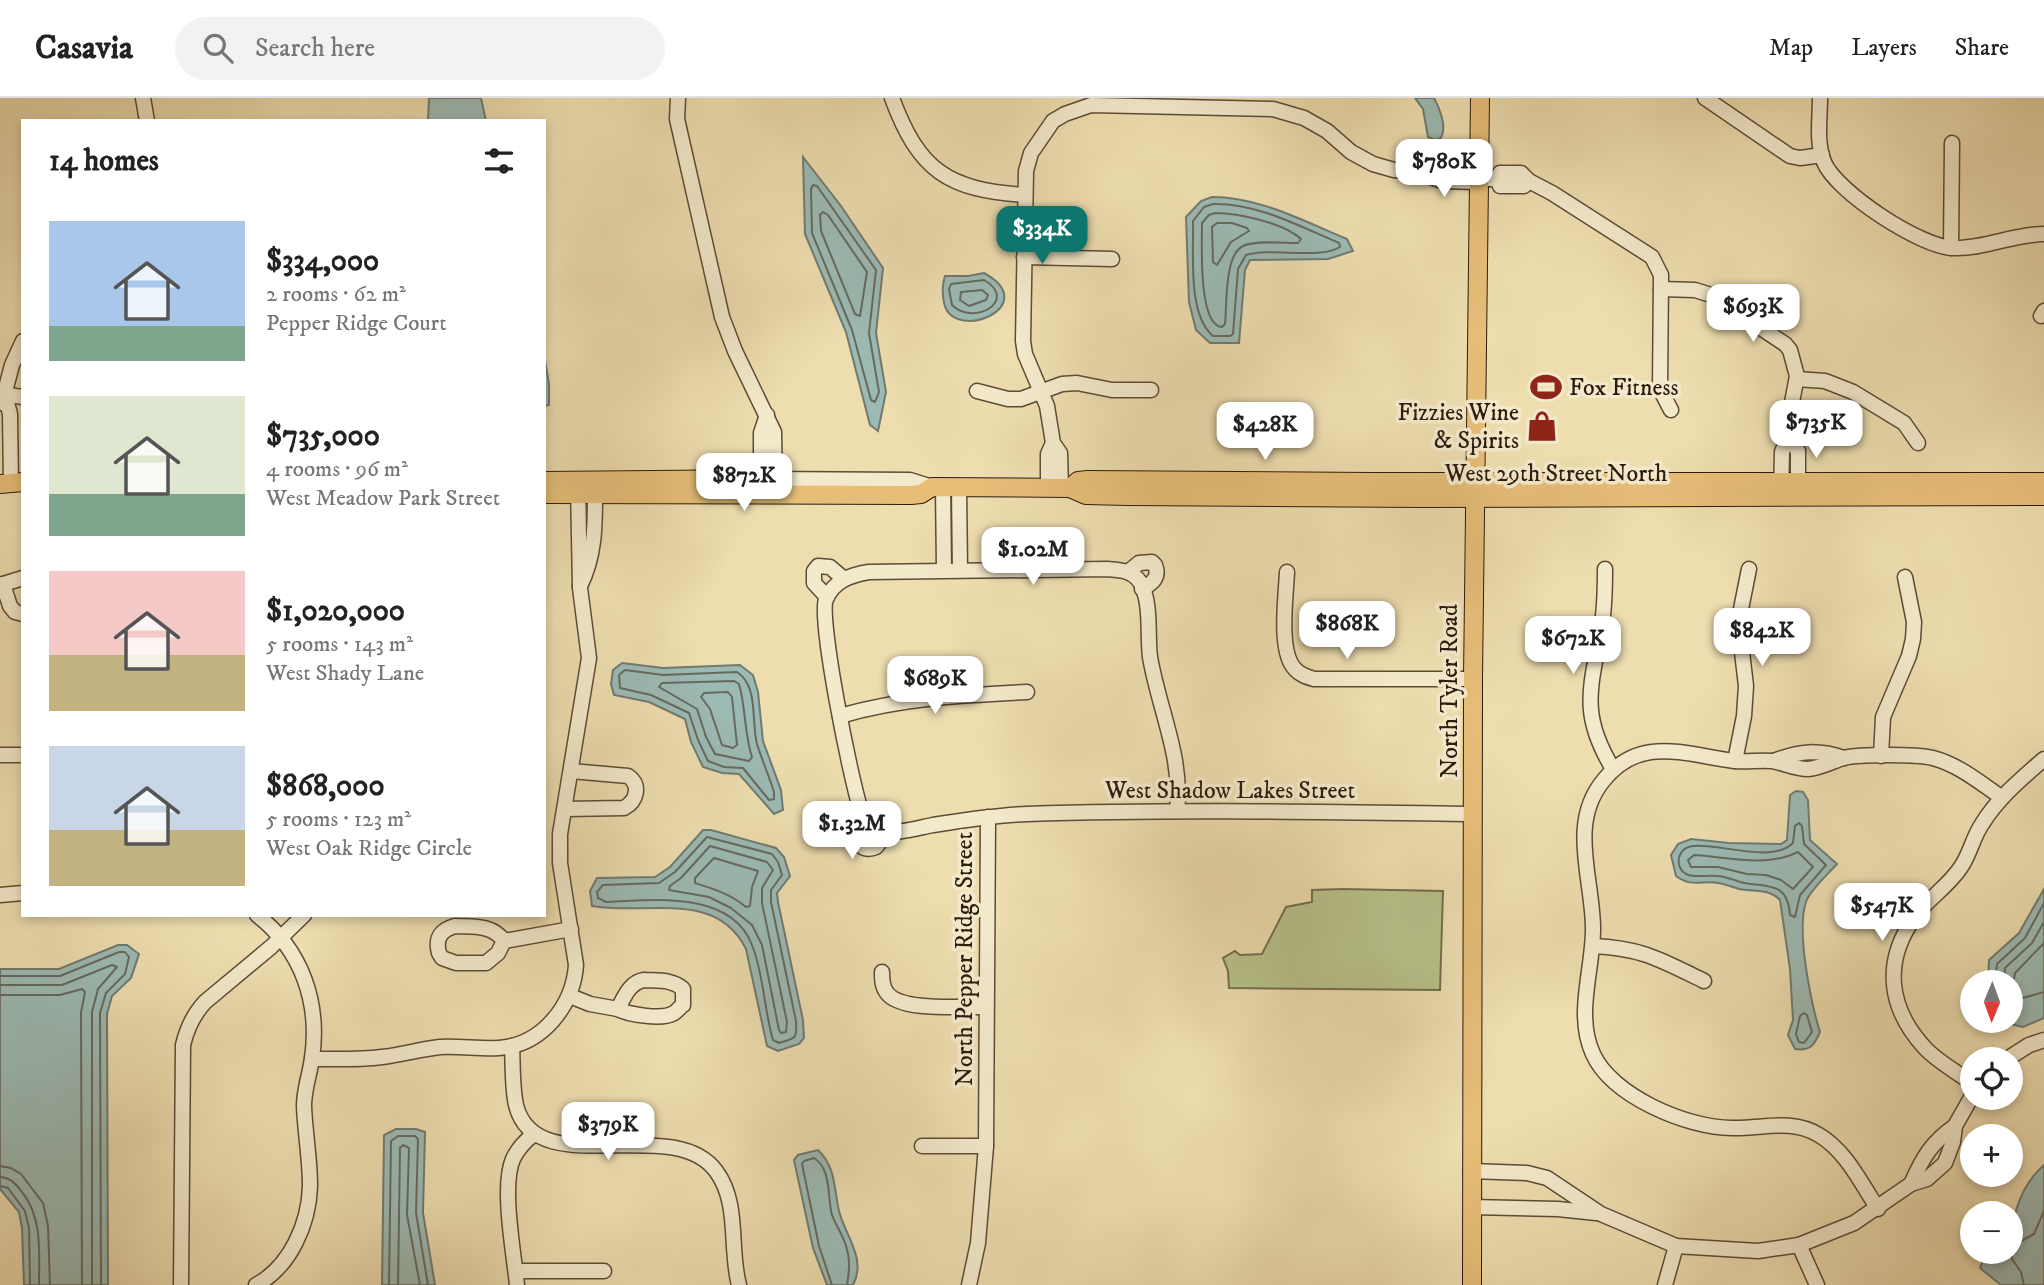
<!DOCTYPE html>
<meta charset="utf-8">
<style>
body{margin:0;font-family:"IM FELL DW Pica",serif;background:#f2f2f2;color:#222;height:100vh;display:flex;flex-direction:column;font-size:26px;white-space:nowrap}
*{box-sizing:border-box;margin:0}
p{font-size:23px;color:#767676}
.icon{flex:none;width:38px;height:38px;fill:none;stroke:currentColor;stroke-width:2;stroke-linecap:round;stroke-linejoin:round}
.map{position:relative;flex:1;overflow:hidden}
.drawer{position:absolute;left:21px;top:21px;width:525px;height:798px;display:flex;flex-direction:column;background:#fff;border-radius:0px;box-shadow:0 4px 10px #0003}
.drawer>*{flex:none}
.needle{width:46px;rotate:181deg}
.controls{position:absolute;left:1960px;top:872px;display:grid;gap:14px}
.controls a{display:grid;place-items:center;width:63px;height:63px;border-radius:50%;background:#fff;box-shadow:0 4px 10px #0003;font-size:35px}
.price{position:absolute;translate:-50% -60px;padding:0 16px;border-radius:14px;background:#fff;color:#222;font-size:23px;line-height:46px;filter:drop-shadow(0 2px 4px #0008)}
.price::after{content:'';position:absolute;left:50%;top:42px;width:21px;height:16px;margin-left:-10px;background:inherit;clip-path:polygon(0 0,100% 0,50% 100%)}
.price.on{background:#0f766e;color:#fff}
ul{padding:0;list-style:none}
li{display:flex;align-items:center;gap:21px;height:175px;padding:0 28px}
li span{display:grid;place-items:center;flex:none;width:196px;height:140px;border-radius:0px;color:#555}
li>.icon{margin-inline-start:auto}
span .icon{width:84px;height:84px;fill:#fffc;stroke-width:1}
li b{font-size:30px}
h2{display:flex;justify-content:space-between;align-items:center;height:84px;padding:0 28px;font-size:30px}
header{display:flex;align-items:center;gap:42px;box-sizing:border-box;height:98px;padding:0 35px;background:#fff;border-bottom:2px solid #e0e0e0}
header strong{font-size:33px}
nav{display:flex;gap:38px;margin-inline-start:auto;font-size:24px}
.search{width:490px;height:63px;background:#f2f2f2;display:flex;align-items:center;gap:18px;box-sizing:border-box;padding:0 24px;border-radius:38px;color:#767676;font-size:26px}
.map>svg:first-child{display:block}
.green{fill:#b7c18b;stroke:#726e4c;stroke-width:2}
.water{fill:#9cbab4;stroke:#707a71;stroke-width:2}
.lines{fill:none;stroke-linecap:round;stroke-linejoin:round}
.shore{stroke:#646a60;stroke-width:2}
.minor-casing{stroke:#5d4c36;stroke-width:17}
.major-casing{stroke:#2d1b0d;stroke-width:20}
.minor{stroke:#f3e9cb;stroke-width:14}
.major{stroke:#e6be78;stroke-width:18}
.labels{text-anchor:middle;stroke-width:7;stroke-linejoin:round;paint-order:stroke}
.poi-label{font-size:24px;fill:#2d1b0d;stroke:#f3e9cb;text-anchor:start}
.street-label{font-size:24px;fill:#2d1b0d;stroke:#f3e9cb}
</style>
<header>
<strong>Casavia</strong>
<div class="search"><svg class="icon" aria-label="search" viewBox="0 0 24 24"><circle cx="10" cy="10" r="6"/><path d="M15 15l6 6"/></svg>Search here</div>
<nav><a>Map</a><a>Layers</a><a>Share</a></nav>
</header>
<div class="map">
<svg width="2044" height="1187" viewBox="0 0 2044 1187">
<rect width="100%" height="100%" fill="#edddaf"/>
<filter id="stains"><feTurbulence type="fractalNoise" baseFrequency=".00286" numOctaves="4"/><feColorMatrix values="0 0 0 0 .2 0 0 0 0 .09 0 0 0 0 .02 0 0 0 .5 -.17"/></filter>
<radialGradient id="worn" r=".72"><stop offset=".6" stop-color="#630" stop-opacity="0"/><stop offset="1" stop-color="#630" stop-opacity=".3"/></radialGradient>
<polygon class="green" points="1343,791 1443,793 1440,892 1229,890 1228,873 1223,860 1235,853 1240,857 1262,856 1286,809 1312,804 1312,792"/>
<g class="water">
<polygon points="429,0 481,0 486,23 428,23"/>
<path d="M1415,0H1434C1440,11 1447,29 1441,40L1435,42L1428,39L1423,11Z"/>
<polygon points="803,59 841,108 883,170 876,235 886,294 878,333 870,327 846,234 805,136"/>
<path d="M1212,99C1260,99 1303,123 1347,141L1353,153L1328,161L1250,162L1245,172L1239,245H1210L1196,232L1189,204L1186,119L1201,103Z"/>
<path d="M984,175C1044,208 953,246 944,205C942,195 942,187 945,178H968Z"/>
<polygon points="544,256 549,286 549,307 544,308"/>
<polygon points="622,565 663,570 740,567 753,577 758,594 763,643 781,692 783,712 774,716 739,676 722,675 703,669 691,644 685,621 649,604 614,597 611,586 613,572"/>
<path d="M1796,693L1803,694L1808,702L1810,742L1837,766C1829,775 1809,793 1806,804C1796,833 1811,905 1820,934C1814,948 1810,953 1795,951L1788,937L1793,922L1790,871L1780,802C1768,790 1755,794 1739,791C1732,789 1725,786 1718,785C1701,782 1692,790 1676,778L1671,757L1678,746L1691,741L1729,745L1781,746L1787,742L1790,697Z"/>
<path d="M703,732H711L776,750L784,759L790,778L777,795L778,804L803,922L804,940L799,946L778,953L767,948L746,851C716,790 644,818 592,808L590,793L597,780L655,779L670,769Z"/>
<polygon points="2044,791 2044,920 2023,929 2010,926 2008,922 2011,922 2011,884 1988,884 1989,862 2019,835"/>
<polygon points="118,847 127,847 139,856 131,880 112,898 107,916 108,1187 24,1187 22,1130 19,1114 0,1091 0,871 59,871"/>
<polygon points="396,1031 416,1031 425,1034 423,1115 435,1187 382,1187 384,1037"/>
<path d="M818,1052C836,1069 834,1091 839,1113C845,1137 867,1161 853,1187H827L813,1150L794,1062L798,1057Z"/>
<path d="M2044,1067V1187H2001L1980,1170L1987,1153H2011C2011,1120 2019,1089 2044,1067Z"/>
</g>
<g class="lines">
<g class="shore">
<polygon points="813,87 817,88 876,172 869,235 879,294 875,304 871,302 852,232 812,135 811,91"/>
<path d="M1213,106C1257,105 1299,128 1339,145L1340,149C1319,162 1272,149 1246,157L1238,171L1233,236L1230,238H1213C1187,216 1194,155 1193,123L1204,109Z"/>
<polygon points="823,114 828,117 867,174 860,218 855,216 821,133 820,117"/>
<path d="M1215,115C1238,115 1284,125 1301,141L1298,145C1285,145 1255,142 1243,148C1224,157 1227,208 1225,226L1222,229C1198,228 1202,145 1202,125L1209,117Z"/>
<polygon points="1217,125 1232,125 1247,130 1249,133 1231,144 1217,167 1213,164 1212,129"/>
<path d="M984,182C1019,202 974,229 952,207L949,191L951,186Z"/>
<polygon points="982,192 988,197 986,202 969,208 960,202 961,194"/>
<path d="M625,572L663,577L737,574C759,588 751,624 757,646C762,662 769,678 774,694V701L769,702L743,670L724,669L708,663L698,642L689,615L651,597L620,590L619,577Z"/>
<path d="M734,583L739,586C746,610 744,635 752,659L749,663L715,656L706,639L697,611L659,589L662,585Z"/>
<polygon points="728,594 732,599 737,647 733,650 722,647 710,611 701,599 704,595"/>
<path d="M1799,725L1802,728L1804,746L1826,767L1800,797L1795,819L1790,817C1788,784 1768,789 1744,785C1735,783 1726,778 1717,778C1705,776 1684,784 1679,767C1677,757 1683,749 1693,748C1720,745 1772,766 1793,745L1795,728Z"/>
<path d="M707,739L772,756L778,764L782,777L771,792V804L796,923C797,941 796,940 779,945L773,942C764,912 764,877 752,847C731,792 653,802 606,804L598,800L597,794L603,787L659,785L675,774Z"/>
<polygon points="710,748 767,764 773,772 762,790 762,805 787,924 786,934 781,935 779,932 762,847 752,827 731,810 709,799 669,792 670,788 681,780"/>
<path d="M1798,754L1813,769L1793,791L1781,782L1766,777L1747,776L1718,769H1691L1688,762L1694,757C1727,759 1767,770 1798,754Z"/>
<path d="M714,760L758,773L752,789L750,808L746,809C730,796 714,791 695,785V780Z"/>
<polyline points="2044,845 2015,875 2012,894 2023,900 2044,894"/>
<polyline points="0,878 60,878 119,854 125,854 129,859 125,876 106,895 100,915 101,1187"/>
<polyline points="1995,884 1997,866 2025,840 2044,805"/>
<polyline points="2004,884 2005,870 2032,845 2044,824"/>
<polyline points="0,887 62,887 112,867 117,869 98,891 92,914 92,1187"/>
<polyline points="0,897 60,897 82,891 85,894 81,915 82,1187"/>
<polygon points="1804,915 1807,917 1812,934 1804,945 1799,944 1796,936 1800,918"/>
<polyline points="0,1068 11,1070 21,1076 43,1105 48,1128 50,1187"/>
<path d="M0,1079C11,1080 16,1086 22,1094C43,1120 39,1155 39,1187"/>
<polyline points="0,1088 8,1090 25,1113 29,1130 30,1187"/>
<polyline points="389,1187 391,1043 398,1038 415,1038 418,1041 416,1115 428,1187"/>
<polyline points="398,1187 400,1050 403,1047 409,1050 407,1117 420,1187"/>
<path d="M832,1187L819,1148L802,1066L804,1063L814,1060C832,1071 827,1099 832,1117C836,1128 843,1137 846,1148C851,1162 849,1174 847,1187"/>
<polyline points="2024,1187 2021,1174 2012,1161 2012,1148 2034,1136 2044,1113"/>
</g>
<defs>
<g id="minor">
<polyline points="143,0 147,23"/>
<polyline points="678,0 677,21 722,219 735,253 774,334 775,396"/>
<path d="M892,0C919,73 948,92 1025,97"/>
<polyline points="1705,0 1790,58 1800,60 1822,57"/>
<path d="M1820,0C1820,21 1816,44 1824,64C1836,94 1922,150 1954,150C1985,151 2013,136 2044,136"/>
<polyline points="1420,75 1442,70 1478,71"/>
<polyline points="1478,81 1497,81 1500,88 1524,88 1529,83 1521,75 1500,75 1497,81"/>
<polyline points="1529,83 1552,95 1652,159 1661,177 1660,291 1671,312"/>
<polyline points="1951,150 1952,45"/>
<polyline points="1024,159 1112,161"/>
<polyline points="1661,191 1695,192 1711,197 1785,246 1790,252 1797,278 1789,320 1788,338 1782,354 1781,395"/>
<polyline points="2041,218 2044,213"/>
<polyline points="1797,281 1825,283 1853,294 1904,325 1918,345"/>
<polyline points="977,293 1008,301 1021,301 1062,286 1077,285 1112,292 1151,292"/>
<polyline points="0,296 23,299"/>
<polyline points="5,297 10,316 11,386"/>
<polyline points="2,305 12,267 23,243"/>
<polyline points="1788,338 1798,353 1798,393"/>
<polyline points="766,381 910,382 932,389"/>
<polyline points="761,389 761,335 767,317"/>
<polyline points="943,389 944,472"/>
<polyline points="959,390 960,472"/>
<polyline points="1048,390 1048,356 1053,345"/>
<polyline points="1061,390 1060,355 1053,345 1047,308 1025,256 1023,243 1026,73 1031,55 1053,23 1065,16 1091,7 1273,11 1304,20 1327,33 1351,54 1373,66 1394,72 1420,75 1442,83 1478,84"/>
<path d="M1605,471C1605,491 1605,511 1601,531C1591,590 1579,615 1613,671"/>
<path d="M1128,474L1139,465L1152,464L1155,467C1160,479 1153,485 1142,491"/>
<path d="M1287,474C1286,498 1278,554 1295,571C1300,577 1307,579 1314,581H1473"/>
<polyline points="3,486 10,508 15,514 23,516"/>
<polyline points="0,487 23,480"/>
<path d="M580,488C596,456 595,424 595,389"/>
<polyline points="827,499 814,485 814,473 818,468 830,469 844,481"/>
<path d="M840,618C901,600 964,597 1027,594"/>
<polyline points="0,657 23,657"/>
<polyline points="1881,658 1883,619 1909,558 1913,541 1914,524 1905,479"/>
<polyline points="1735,663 1744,618 1746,588 1740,537 1740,516 1749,471"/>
<path d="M1774,663C1799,653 1818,651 1844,660"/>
<path d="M565,711L624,710C637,703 641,687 628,678L571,673"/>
<path d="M1177,713C1183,659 1159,612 1150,559C1147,536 1152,505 1140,484C1132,472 1120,472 1107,471L869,474C850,477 834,483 826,501C818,520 851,682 860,709C863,719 870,728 880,732C896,737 917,730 933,727C964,722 995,717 1027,716C1176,711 1324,714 1472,716"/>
<path d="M868,724L858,734V745C863,751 869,752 876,749L888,733"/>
<polyline points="0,797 23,795"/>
<path d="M455,828C473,829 492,826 504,843L498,855L486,865H456L442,860L439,855C435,840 441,832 455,828Z"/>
<polyline points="504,843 571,831"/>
<path d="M1593,848C1642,850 1661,862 1704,883"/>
<path d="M882,874C882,881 882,889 887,895C901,914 963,908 985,909"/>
<path d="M644,882C658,883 672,881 683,891V907C681,908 676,914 674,915C663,922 629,917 618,911C624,899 630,884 644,882Z"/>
<polyline points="570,898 590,906 618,911"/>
<path d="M512,948C513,967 512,989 516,1007C535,1086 673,1014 716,1073C740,1105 729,1150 739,1187"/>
<path d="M312,961C335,961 359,962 382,959C401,957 421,951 440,949C460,948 479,951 499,950C542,947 573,908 576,867L560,765V736L589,560L580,490L578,387"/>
<polyline points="2007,961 2029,947 2044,942"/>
<path d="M1972,985C1957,974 1938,964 1925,950C1888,910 1883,864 1914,820C1926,802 1948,789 1961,769C1970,756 1973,739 1982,726C1998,700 2021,681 2044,661"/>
<polyline points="922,1048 986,1048"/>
<polyline points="1471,1073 1527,1075 1547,1080 1601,1116 1676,1148 1758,1153 1799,1147 1854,1125 1911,1086 1927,1081 1945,1065 1953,1044 1955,1028 1972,998"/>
<path d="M1911,1086C1923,1059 1931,1045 1955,1028"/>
<polyline points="1471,1109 1558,1111 1596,1115"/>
<path d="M1878,1111C1861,1085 1846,1053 1819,1037C1791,1020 1762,1031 1732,1030C1687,1030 1612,998 1593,956C1575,917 1593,872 1593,831C1593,781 1568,726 1603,683C1640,636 1686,657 1735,663C1747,664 1760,662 1772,663C1784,665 1795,671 1808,671C1821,670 1831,664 1843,660C1860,656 1916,656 1933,660C1959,667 1979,684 2001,699"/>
<polyline points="1799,1147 1817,1187"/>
<polyline points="516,1173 604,1173"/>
<path d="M181,1187L183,947C187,930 193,917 205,904L271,849L304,817"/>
<path d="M256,1187C290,1169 309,1126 310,1088C310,1061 305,1034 304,1008C304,991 310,976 312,960C320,905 302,852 257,817"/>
<path d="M517,1187C514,1156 501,1088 513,1061C518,1050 525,1043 534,1036"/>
<polyline points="969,1187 978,1145 986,1048 988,719"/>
<polyline points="1665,1187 1676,1148"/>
</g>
<g id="major">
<polyline points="544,383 761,381"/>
<polyline points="0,386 23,384"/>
<polyline points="1070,390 1078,383 1088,382 1372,384 2044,384"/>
<polyline points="544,396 911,397 921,396 932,389 1070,390 1086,397 1127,398 1423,400 2044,398"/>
<polyline points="1472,1187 1473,581 1480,0"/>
</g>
</defs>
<use href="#minor" class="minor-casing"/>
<use href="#major" class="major-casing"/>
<use href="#minor" class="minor"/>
<use href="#major" class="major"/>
</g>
<defs>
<symbol id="stadium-bare" viewBox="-9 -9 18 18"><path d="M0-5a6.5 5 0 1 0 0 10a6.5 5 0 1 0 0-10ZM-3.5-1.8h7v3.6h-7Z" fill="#8f2418" stroke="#f3e9cb" stroke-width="2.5" paint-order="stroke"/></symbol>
<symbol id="shop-bare" viewBox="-9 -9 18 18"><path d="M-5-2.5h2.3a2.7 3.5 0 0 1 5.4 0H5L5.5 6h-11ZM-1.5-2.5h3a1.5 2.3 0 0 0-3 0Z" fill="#8f2418" stroke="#f3e9cb" stroke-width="2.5" paint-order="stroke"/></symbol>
</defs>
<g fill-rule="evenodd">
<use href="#stadium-bare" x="1524" y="267" width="44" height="44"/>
<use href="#shop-bare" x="1520" y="306" width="44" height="44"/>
</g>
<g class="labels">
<g class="poi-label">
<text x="1569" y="297">Fox Fitness</text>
<text x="1519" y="322" text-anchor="end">Fizzies Wine<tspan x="1519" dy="28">&amp; Spirits</tspan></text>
</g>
<g class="street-label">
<text x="1556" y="383">West 29th Street North</text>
<text transform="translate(1449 593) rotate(-90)" y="8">North Tyler Road</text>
<text x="1230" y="700">West Shadow Lakes Street</text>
<text transform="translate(964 861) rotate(-90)" y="8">North Pepper Ridge Street</text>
</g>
</g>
<rect width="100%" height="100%" filter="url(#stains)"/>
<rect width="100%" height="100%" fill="url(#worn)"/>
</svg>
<div class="controls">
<a><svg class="needle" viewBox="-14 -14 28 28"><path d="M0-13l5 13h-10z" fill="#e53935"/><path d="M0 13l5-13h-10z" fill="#767676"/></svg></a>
<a><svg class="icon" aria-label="locate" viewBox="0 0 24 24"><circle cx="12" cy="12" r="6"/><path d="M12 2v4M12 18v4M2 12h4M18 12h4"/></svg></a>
<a>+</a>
<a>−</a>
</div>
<b class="price" style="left:1444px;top:101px">$780K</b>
<b class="price on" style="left:1042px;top:168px">$334K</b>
<b class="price" style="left:1753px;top:246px">$693K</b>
<b class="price" style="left:1816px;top:362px">$735K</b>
<b class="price" style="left:1265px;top:364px">$428K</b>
<b class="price" style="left:744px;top:415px">$872K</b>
<b class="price" style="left:1033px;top:489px">$1.02M</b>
<b class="price" style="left:1347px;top:563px">$868K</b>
<b class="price" style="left:1762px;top:570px">$842K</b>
<b class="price" style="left:1573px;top:578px">$672K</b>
<b class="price" style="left:935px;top:618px">$689K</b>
<b class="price" style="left:852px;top:763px">$1.32M</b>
<b class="price" style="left:1882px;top:845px">$547K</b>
<b class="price" style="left:608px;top:1064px">$379K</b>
<section class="drawer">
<h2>14 homes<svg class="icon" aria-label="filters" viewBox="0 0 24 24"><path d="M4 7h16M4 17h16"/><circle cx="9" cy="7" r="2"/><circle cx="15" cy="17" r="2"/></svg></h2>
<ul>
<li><span style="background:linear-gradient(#a9c7e8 75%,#7fa58c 0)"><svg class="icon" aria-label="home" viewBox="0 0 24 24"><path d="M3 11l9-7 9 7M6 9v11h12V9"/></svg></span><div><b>$334,000</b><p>2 rooms · 62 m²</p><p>Pepper Ridge Court</p></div></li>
<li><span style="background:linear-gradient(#dfe7d0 70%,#7fa58c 0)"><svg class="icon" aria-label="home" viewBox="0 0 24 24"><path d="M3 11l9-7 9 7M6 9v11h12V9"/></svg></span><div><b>$735,000</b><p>4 rooms · 96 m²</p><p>West Meadow Park Street</p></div></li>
<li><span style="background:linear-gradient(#f6c9c9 60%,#c2b280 0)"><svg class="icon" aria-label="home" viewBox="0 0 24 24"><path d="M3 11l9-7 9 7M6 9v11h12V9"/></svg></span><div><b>$1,020,000</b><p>5 rooms · 143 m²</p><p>West Shady Lane</p></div></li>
<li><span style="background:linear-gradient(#c9d6e8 60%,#c2b280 0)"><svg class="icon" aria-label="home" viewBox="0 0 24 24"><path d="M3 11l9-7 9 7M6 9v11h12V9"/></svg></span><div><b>$868,000</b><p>5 rooms · 123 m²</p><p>West Oak Ridge Circle</p></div></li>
</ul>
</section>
</div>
